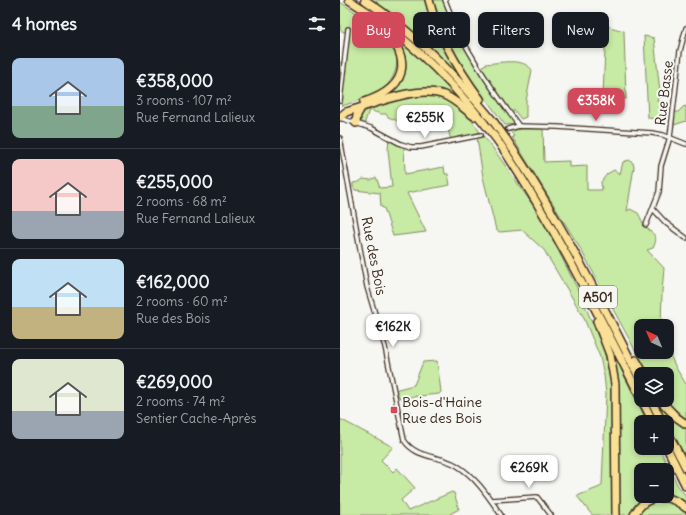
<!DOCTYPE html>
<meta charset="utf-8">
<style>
body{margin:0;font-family:Delius,sans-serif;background:#20242c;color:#f1f3f6;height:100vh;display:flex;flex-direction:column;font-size:15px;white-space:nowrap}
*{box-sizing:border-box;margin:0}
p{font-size:13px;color:#9ea1a6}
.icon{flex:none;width:22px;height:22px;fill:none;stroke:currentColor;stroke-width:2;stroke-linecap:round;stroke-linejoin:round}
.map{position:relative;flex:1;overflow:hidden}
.panel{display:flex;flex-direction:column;background:#171b24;width:340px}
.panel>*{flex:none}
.hud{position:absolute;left:12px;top:12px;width:274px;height:36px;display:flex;gap:8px}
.needle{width:26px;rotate:316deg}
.tools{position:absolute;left:294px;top:319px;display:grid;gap:8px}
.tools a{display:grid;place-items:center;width:40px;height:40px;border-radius:8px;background:#171b24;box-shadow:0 2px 6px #0003;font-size:20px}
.price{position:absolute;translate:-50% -34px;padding:0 9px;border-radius:8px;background:#fff;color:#222;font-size:13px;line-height:26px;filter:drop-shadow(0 1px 2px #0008)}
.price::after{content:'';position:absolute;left:50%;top:24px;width:12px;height:9px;margin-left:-6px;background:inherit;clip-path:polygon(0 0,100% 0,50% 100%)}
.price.selected{background:#d1495b;color:#fff}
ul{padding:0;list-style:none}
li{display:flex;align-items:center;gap:12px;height:100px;padding:0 12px}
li+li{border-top:1px solid #363941}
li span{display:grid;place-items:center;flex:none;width:112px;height:80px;border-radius:8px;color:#555}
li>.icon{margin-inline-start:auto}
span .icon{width:48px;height:48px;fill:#fffc;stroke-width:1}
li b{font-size:17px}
h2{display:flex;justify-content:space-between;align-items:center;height:48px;padding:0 12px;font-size:17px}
.tag{padding:0 14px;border-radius:8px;background:#171b24;box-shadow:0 2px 6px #0003;font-size:14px;line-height:36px}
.tag.selected{background:#d1495b;color:#fff}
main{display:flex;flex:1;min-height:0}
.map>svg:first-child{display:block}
.green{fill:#c7eaa4;stroke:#818a61}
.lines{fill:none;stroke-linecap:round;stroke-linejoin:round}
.street-tunnel{stroke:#d1cdc8;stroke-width:3.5;stroke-dasharray:3.5 2;stroke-linecap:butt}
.street-casing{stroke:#3b2a1e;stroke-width:6}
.highway-casing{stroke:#3b2a1e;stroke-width:10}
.street{stroke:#f6f6f2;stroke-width:3.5}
.highway{stroke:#fadf96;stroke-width:7}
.highway-bridge-casing{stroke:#3b2a1e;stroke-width:10;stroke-linecap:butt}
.highway-bridge{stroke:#fadf96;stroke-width:7}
.poi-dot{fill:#d1495b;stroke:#f6f6f2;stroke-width:1.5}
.labels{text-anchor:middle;stroke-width:4;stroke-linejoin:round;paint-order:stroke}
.shield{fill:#f6f6f2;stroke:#73675e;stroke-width:1}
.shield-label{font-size:13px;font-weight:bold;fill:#3b2a1e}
.street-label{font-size:14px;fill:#3b2a1e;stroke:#f6f6f2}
.poi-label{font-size:14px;fill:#3b2a1e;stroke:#f6f6f2;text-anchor:start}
</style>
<main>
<section class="panel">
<h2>4 homes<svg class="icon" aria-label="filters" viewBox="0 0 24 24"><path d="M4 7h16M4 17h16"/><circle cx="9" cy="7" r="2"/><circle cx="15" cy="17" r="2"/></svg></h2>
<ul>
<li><span style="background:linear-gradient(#a9c7e8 60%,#7fa58c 0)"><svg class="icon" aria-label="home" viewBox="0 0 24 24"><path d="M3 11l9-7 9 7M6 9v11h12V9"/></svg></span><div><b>€358,000</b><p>3 rooms · 107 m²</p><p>Rue Fernand Lalieux</p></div></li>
<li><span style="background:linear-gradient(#f6c9c9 65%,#9aa5b1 0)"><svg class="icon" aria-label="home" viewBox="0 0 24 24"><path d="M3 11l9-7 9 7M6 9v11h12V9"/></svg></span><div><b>€255,000</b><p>2 rooms · 68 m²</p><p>Rue Fernand Lalieux</p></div></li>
<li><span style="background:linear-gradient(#bfe0f5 60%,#c2b280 0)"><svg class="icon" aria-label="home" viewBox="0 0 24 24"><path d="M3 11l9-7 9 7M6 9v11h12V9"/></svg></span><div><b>€162,000</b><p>2 rooms · 60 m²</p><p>Rue des Bois</p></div></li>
<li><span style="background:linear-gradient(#dfe7d0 65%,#9aa5b1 0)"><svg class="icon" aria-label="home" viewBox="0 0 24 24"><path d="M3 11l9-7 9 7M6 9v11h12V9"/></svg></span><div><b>€269,000</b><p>2 rooms · 74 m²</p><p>Sentier Cache-Après</p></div></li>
</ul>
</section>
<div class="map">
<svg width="346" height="515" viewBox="0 0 346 515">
<rect width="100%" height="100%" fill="#f6f6f2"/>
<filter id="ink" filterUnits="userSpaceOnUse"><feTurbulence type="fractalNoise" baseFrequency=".025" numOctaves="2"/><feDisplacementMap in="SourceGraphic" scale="8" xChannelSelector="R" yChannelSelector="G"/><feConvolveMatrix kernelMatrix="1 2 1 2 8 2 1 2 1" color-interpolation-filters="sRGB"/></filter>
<g filter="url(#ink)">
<g class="green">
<path d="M31,0H88L130,87C100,54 69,25 31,0Z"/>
<path d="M93,0H105L116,29L140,70L145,64C159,63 183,57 192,70L186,101V117L181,119L174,110L172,116L177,124L165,125C136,85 104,49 93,0Z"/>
<path d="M0,2C15,12 32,22 45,34C64,54 59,80 37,93C27,99 13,102 2,106L1,103L3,76L0,75V62H4L8,34L0,30Z"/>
<polygon points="266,26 284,31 286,99 263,95"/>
<polygon points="46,29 64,43 129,107 95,90 32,102 64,70"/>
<polygon points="304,36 314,38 320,92 317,101 321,102 322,114 320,119 308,118"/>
<path d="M82,93L102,96L124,110L140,132L113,141L110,137L104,114L93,109L91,120L85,119L84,123L72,120L70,126L60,122V120H58V121L48,117L46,114H41L29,110L24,125C22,122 19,117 22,113C26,106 72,95 82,93Z"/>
<polygon points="346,106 346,121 334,125 334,112 338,112 343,107"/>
<path d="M182,129H203L204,162L229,161V167L247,166V190H262L261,182L267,174L274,170L280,174L283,162L289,160L293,163L294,167L287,211L290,209L298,213C301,218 302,223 306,227C314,235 319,236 313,248L307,250L324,268L322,291L321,326H301V352H327V348L336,368L346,384V419L325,400H327V374H308L240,248L172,137L174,136L170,131Z"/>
<polygon points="143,136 150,144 202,218 240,294 264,350 271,381 272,397 272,515 252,515 237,496 260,487 262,484 266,394 264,375 260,357 243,316 204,250 182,230 160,232 156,230 143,177 137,138"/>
<polygon points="49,137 64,145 65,174 104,167 105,174 108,174 110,185 67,193 86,232 53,236 44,208 41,207 40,193 15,190 13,187 13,183 19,182 23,179 31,180 36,177 40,188 52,187 48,150"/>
<polygon points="268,340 283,368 281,369 307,422 301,422 301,448 319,448 338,486 346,496 346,505 327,496 327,470 301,470 301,496 314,496 292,515 278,515 278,418"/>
<polygon points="97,361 101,392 99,394 60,398 56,391 58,389 74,385 83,362"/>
<polygon points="315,400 318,400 346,426 346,459"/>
<polygon points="0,419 53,447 41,460 53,472 57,468 75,488 61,500 68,511 112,492 114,493 119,509 110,514 110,515 0,515"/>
<polygon points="317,501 331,502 345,510 346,515 298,515 308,505"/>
</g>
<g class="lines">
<polyline class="street-tunnel" points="141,135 168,129"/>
<defs>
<g id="street">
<path d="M105,0C122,47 150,86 179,126"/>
<polyline points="0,101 8,29"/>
<polyline points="0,118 31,128 61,144 71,147 81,147 141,135"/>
<polyline points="168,129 179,126 217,127 312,133 323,135 346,144"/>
<path d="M0,138L27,287L45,347L64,440C76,459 99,455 116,465C136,477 148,496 161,515"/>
<polyline points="313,209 326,223 346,238"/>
<polyline points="306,225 319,192 321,166 330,137 340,51 346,28"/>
<polyline points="151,500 197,497 211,515"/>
</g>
<g id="highway">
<path d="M9,0C62,32 106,75 144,123"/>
<path d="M25,0C75,33 115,75 153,121"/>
<path d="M89,0C98,36 118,69 140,99"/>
<path d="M24,102C74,86 71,52 35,22"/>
<path d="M0,117L6,112C32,105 79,84 104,95C116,100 124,109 134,116"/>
<polyline points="16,123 17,115 21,108"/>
<path d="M166,139C218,216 259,298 301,381"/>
<path d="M158,141C213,223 256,310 301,398"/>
<polyline points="257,321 270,355 275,384 276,515"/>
<polyline points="296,360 304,374"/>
<polyline points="302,400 313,422"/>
<polyline points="311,400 322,422"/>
<polyline points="320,400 336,417 346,424"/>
<polyline points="327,431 346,468"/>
<polyline points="327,448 346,486"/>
<path d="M294,515C306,493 329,493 346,508"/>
</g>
</defs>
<use href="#street" class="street-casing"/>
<use href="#highway" class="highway-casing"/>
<use href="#street" class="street"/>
<use href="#highway" class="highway"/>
<defs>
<g id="highway-bridge">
<polyline points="153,121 166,139"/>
<polyline points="144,123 158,141"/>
</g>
</defs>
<use href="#highway-bridge" class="highway-bridge-casing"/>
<use href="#highway-bridge" class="highway-bridge"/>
</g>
</g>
<rect class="poi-dot" x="50" y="406" width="8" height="8" rx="2"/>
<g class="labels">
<rect class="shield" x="239" y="286" width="38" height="22" rx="3"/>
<g class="shield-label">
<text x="258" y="302">A501</text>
</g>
<g class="street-label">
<text transform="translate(324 93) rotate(-83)" y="5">Rue Basse</text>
<text transform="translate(34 256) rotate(79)" y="5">Rue des Bois</text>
</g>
<g class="poi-label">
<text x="62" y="407">Bois-d'Haine<tspan x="62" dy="16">Rue des Bois</tspan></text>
</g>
</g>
</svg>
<div class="tools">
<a><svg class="needle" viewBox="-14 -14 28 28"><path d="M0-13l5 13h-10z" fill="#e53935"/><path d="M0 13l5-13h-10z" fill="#9ea1a6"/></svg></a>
<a><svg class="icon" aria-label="layers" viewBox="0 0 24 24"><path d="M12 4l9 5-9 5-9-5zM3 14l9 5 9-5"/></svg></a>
<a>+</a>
<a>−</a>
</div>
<b class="price selected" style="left:256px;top:122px">€358K</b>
<b class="price" style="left:85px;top:139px">€255K</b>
<b class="price" style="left:53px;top:348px">€162K</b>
<b class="price" style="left:189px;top:489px">€269K</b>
<div class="hud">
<a class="tag selected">Buy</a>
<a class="tag">Rent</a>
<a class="tag">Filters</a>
<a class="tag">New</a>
</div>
</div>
</main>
